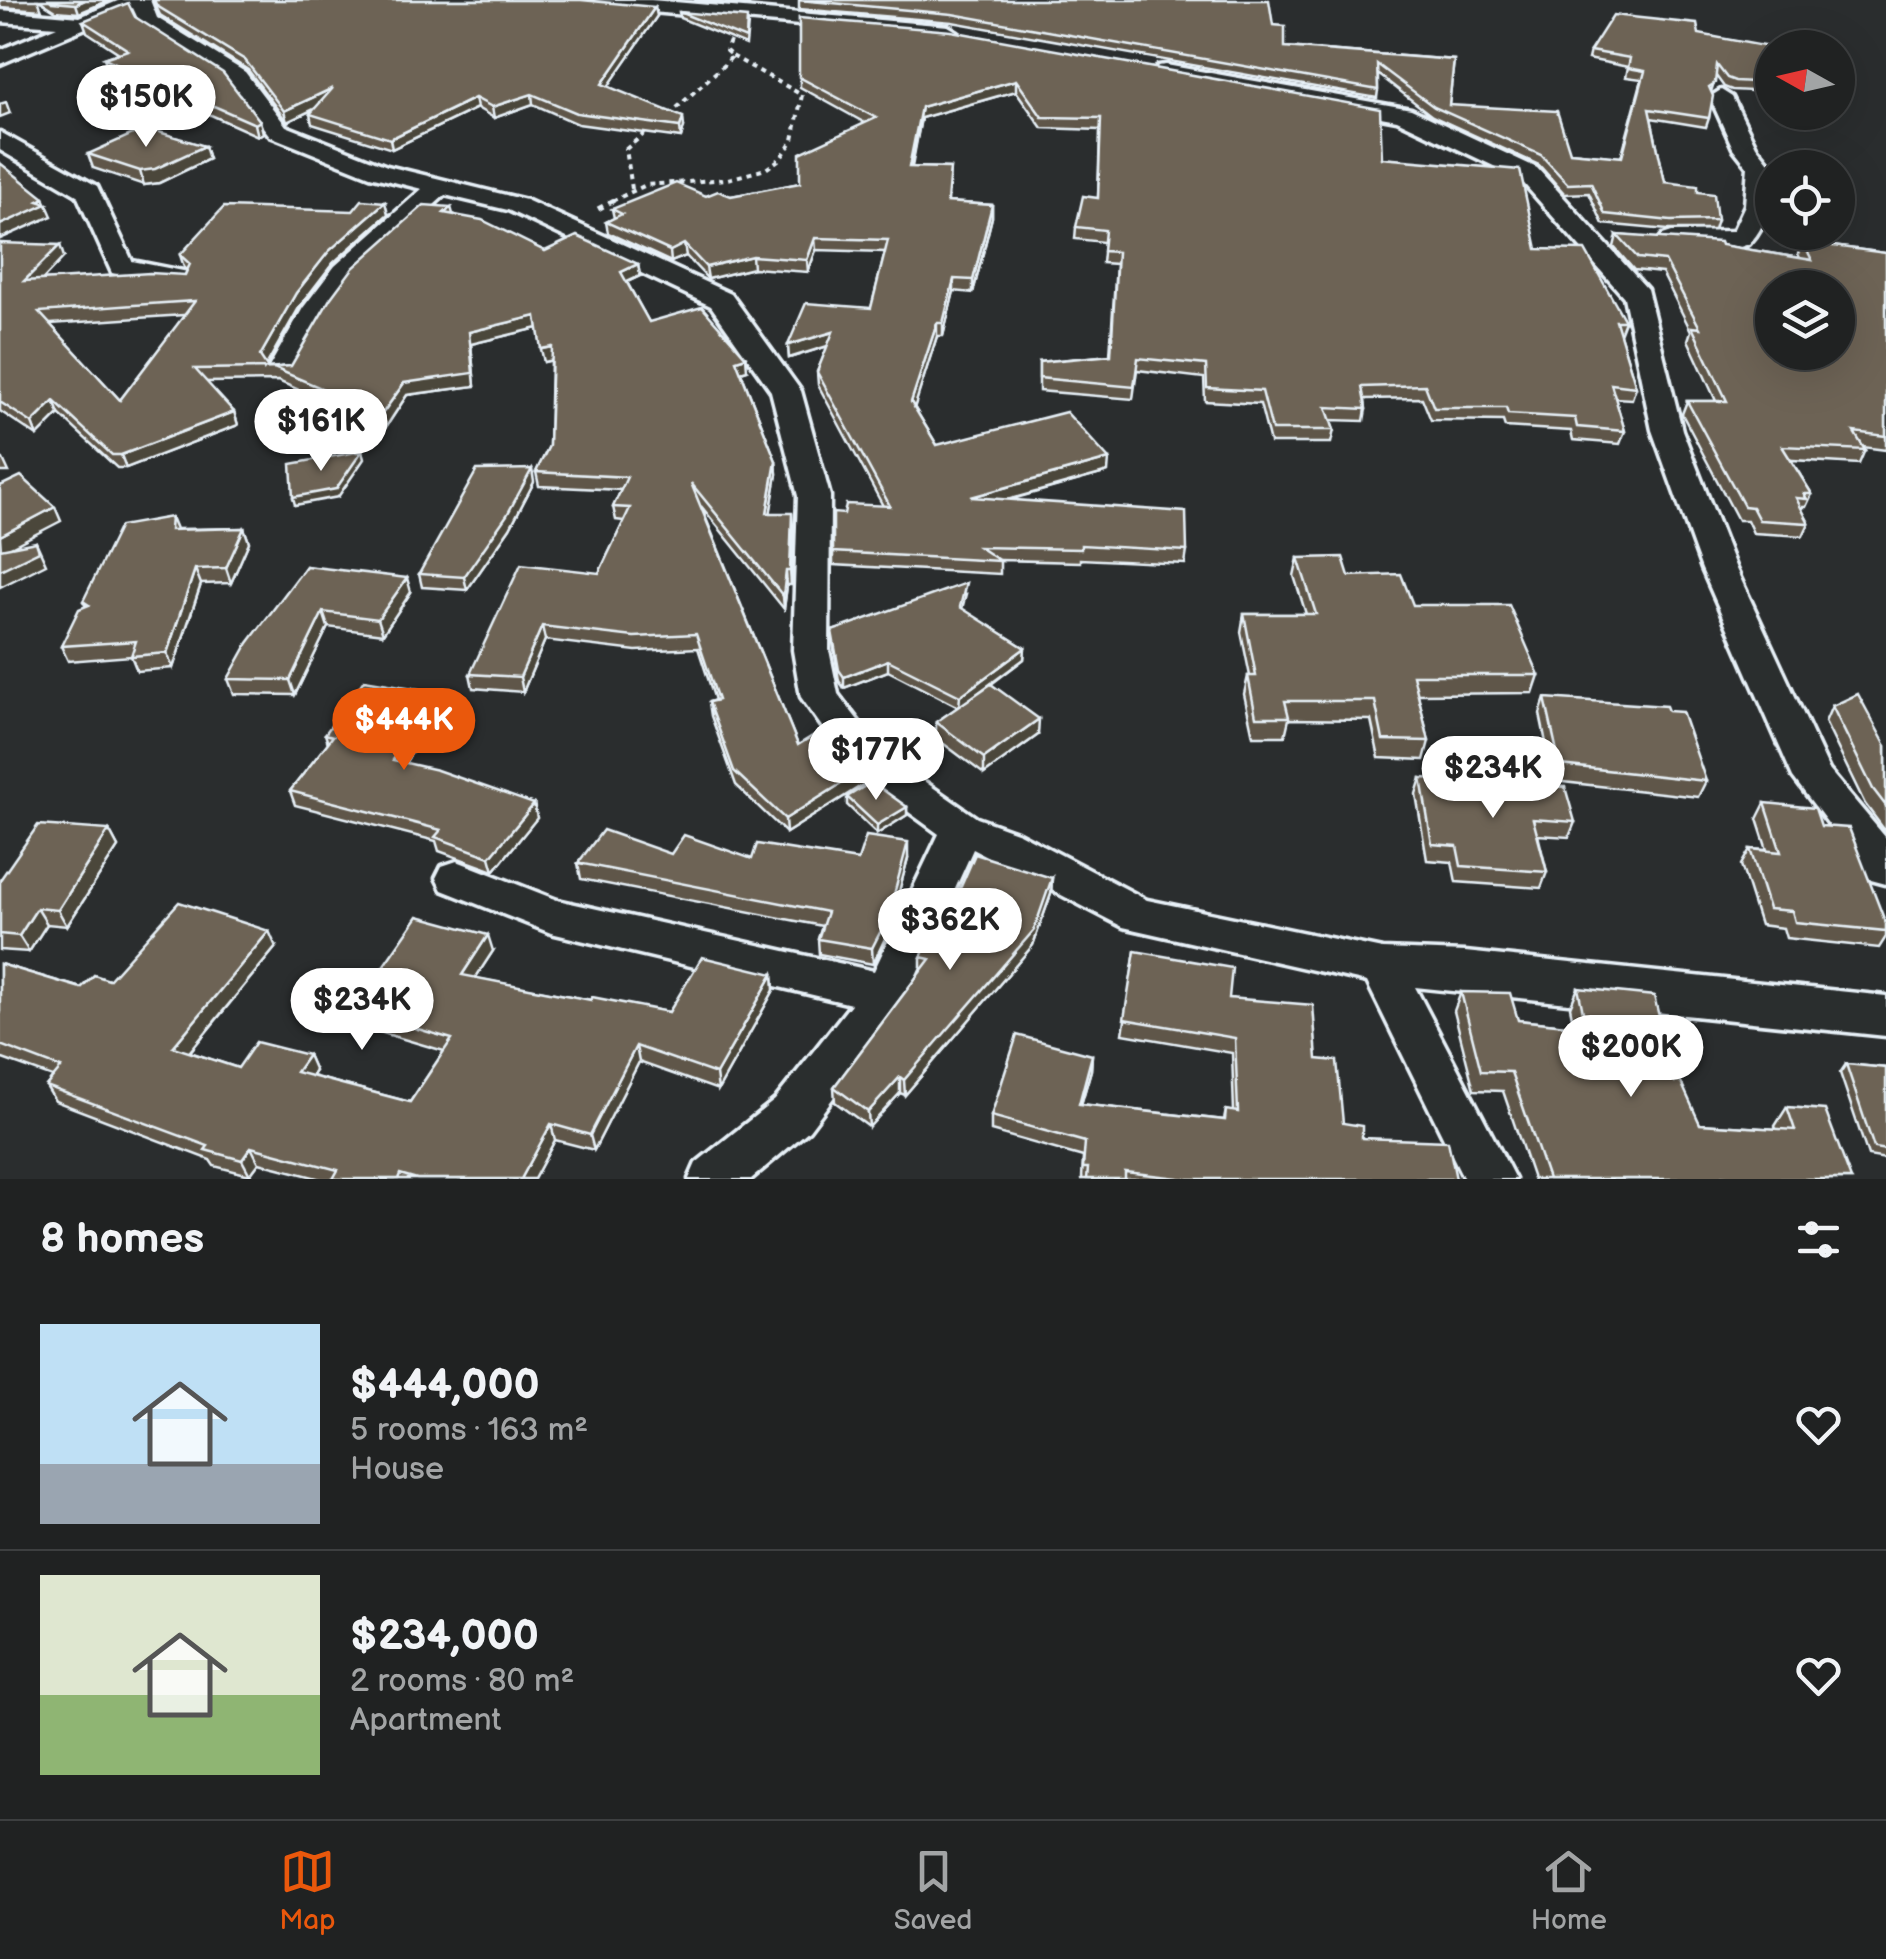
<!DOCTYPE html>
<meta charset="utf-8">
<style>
body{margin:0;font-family:"Balsamiq Sans",sans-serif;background:#282a2a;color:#f1f3f6;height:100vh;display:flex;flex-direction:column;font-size:38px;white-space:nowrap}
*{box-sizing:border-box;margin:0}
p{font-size:32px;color:#a2a4a5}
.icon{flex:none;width:55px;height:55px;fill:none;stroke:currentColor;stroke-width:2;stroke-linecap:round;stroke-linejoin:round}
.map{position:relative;height:1179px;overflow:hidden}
.panel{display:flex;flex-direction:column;background:#202222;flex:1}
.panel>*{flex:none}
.needle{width:65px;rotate:278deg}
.fabs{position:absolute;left:1755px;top:30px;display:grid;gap:20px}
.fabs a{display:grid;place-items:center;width:100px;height:100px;border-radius:50%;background:#202222;box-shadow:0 10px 40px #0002,0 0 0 2px #3d3f40;font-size:50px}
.price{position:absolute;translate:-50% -85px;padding:0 22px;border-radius:35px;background:#fff;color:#222;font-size:32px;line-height:65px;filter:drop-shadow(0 2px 5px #0008)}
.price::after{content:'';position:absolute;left:50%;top:60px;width:30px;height:22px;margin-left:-15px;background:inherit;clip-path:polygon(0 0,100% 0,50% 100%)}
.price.on{background:#ea580c;color:#fff}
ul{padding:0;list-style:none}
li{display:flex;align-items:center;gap:30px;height:250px;padding:0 40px}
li+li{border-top:2px solid #3d3f40}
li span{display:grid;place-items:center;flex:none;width:280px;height:200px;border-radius:0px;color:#555}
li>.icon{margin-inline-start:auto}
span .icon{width:120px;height:120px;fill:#fffc;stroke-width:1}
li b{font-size:42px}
h2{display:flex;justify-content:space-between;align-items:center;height:120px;padding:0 40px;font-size:42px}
.tab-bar{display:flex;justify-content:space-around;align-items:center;height:140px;border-top:2px solid #3d3f40;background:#202222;font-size:28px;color:#a2a4a5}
.tab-bar a{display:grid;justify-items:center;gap:5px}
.tab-bar .on{color:#ea580c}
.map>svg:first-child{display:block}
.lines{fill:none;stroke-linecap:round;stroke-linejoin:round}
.street-casing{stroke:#e8f1f8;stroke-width:7}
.path-far1{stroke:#e8f1f8;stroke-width:4;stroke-dasharray:5 5;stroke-linecap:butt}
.path{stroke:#e8f1f8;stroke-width:5;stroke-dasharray:6 6;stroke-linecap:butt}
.street{fill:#2a2d2e;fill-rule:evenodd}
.wall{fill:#5e5648;stroke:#e8f1f8;stroke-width:2.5;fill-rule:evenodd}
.shaded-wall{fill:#4c463b;stroke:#e8f1f8;stroke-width:2.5}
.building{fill:#6d6454;stroke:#e8f1f8;stroke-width:2.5;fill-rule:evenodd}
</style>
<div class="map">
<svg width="1886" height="1179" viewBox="0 0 1886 1179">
<rect width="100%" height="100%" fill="#2a2d2e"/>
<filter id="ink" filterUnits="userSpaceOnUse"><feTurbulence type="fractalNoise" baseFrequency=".01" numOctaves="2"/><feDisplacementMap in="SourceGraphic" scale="20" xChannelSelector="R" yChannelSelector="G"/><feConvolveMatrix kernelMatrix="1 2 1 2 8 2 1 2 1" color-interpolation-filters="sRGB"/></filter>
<g filter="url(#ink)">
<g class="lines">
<defs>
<g id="street">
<polygon points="120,0 150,0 157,18 245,72 286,126 387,166 526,200 731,294 801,391 830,496 829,650 838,694 882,752 977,818 1019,833 1147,900 1382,949 1465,952 1886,996 1886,1036 1415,987 1515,1179 1464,1179 1367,982 1123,927 973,849 902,1006 809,1130 751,1179 689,1179 696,1163 775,1100 851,1004 551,933 442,890 436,878 442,866 457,861 557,900 874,971 939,834 854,772 801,697 793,650 798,496 771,391 711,306 508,210 445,195 353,278 330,309 292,377 272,377 267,371 303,308 335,266 422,189 370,176 270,136 229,82 141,25 133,8 0,64 0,50 57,26 0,22 0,10 80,17"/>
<polygon points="573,0 651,0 948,26 958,32 948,38 583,6"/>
<polygon points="1166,65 1411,109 1537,168 1647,289 1682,430 1736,569 1829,770 1886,838 1886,884 1871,880 1793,777 1702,569 1652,430 1624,297 1519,178 1397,120 1158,76 1155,71 1158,66"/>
<path d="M1721,90L1732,97L1756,146L1772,166C1772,195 1770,222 1749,244L1740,247L1663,245L1659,240L1663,235L1672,232L1733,231L1745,205L1748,167L1733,148L1710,97Z"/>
<polygon points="0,132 97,186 132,261 188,272 191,278 188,284 178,286 112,273 77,195 0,150"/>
</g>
</defs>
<use href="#street" class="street-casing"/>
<g class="path-far1">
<polyline points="669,115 728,61 732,56 726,51 732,36"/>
<polyline points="632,189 626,149 651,128"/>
<polyline points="612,201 646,185 728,179 766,169 781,158 793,140 802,95 732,56"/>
</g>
<polyline class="path" points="598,209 616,199"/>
<use href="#street" class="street"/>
</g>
<g class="wall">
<polygon points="0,0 38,0 42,10 0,7"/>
<polygon points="39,0 110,0 79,13 56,11"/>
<polygon points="153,0 581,0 657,16 608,86 684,127 681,138 578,124 533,104 494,118 477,108 392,149 312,124 310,114 314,109 287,122 248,70 160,15"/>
<polygon points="694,0 750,0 749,5"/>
<polygon points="799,0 1273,25 1285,47 1454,60 1449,105 1570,152 1621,157 1642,79 1626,77 1628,67 1588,59 1590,51 1699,34 1772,63 1772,92 1732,90 1724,87 1716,76 1711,92 1709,118 1706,127 1651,118 1665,182 1698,192 1717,220 1714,230 1668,230 1603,224 1589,193 1565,194 1539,165 1432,116 1378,74 1378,90 1377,98 952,22 799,9"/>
<polygon points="679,12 748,24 746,45 680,18"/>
<polygon points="135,17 260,121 263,133 258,136 108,69 104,58 119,53 87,32 83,21"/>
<polygon points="799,18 1382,158 1537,249 1625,321 1620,334 1636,387 1632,399 1615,398 1625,431 1620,444 1573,440 1571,431 1505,427 1503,421 1431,420 1422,398 1365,399 1366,409 1364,421 1330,420 1334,430 1331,443 1270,443 1260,404 1205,401 1204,378 1137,370 1133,399 1039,391 1039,362 1110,355 1116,264 1102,263 1104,242 1075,239 1076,227 1098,198 1100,130 1042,128 1016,91 921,118 912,167 950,168 948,202 992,205 992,217 973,293 954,291 943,336 937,336 914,407 937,445 1108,472 1009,500 1187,551 1185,564 1080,559 1080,562 1000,560 1000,574 833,565 833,552 844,514 883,506 818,385 817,372 828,346 789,358 788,345 871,308 885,252 816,250 808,272 753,268 708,279 686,256 671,262 608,233 606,222 614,218 612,209 706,196 731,196 800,183 865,123 800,87"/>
<polygon points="205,146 209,159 159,183 144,185 93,168 88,154"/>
<path d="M451,207L453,214L545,251L638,264L640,276L627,282L649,322L747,370L741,372L776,461L777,474L770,513L793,527L791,585H787L784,609L701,506L798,745L864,784L786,833L736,785L711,716L709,702L715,700L698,648L636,651L545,640L523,692L473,688L470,674L599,573L624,521L616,520L613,507L621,490L539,486L536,472L549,446L551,360L544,362L538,328L471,344L475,386L407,395L386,427L278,381L206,382L234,412L238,425L126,468H117L59,414L37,436L0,411V243L64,257L42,280L185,275L187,270L184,267L180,255L388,214L333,263L300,306L266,365L268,368L291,366ZM185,315L120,400L50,324L138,318Z"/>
<polygon points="1617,235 1721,245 1800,258 1798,254 1803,242 1886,253 1886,450 1863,447 1865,450 1859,464 1791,460 1812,494 1806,507 1803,507 1802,510 1809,523 1803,536 1753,533 1747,520 1738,520 1682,414 1687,401 1716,401 1688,340 1691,331 1662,273 1634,270 1614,247"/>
<polygon points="0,457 3,459 9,472 0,472"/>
<polygon points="534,482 510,528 467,590 422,587 419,574"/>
<polygon points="171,517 176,529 244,528 249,542 231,583 201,584 173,668 137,671 131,656 68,661 61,646 86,607 83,601"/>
<polygon points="1298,558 1349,576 1413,605 1539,675 1533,693 1418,694 1429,741 1424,760 1379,758 1371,720 1289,719 1285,736 1253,736 1244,694 1248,676 1250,676 1241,632 1244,614 1306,614 1294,576"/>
<polygon points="306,566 411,592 383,634 328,627 295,695 234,694 228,679"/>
<polygon points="966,594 962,609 1025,648 1024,659 981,692 1038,735 984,774 936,738 936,722 958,707 888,671 844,688 839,681 833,642 832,631"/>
<polygon points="438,692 442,706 405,763 534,804 537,818 494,871 439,851 436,841 295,805 290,791 328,743 325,734"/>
<polygon points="1545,698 1706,781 1698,797 1554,781 1540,714"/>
<polygon points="1832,706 1886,746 1886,832 1865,804 1825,722"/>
<polygon points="1421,778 1575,822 1569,837 1538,835 1547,872 1541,888 1456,882 1452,862 1427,860 1416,794"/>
<polygon points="847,797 907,807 907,815 877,834 847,805"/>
<polygon points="1765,803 1821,826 1886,924 1886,937 1879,948 1786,938 1783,928 1760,925 1741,865 1750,849 1767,850 1757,819"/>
<polygon points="109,830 118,847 67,926 47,924 29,952 0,950 0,880"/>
<polygon points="671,854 752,859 858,860 908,858 888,932 873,964 819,954 818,939 822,926 581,879 578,863"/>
<polygon points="1052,878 1051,894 1033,945 905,1095 900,1093 869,1127 835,1102 834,1087 921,971 921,957 944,926"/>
<polygon points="276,947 190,1052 238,1068 308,1055 315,1071 311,1076 410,1102 444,1051 359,1026 353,1010 493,951 475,978 591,1000 669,1012 773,974 774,990 718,1090 639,1062 594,1150 555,1140 534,1179 321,1179 259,1163 250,1175 214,1166 210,1160 55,1101 46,1086 53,1077 0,1058 0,964 81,988 109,980"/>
<polygon points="1135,951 1229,998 1317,1059 1343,1123 1362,1138 1456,1179 1082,1179 1083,1157 991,1131 991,1116 1092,1055 1091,1070 1081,1104 1224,1120 1226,1110 1234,1112 1232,1053 1123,1034"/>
<polygon points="1578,988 1675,1082 1700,1124 1776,1129 1775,1126 1787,1107 1851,1179 1533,1179 1503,1091 1474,1090 1454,1011 1461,992 1518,1020 1574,1026 1570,1007"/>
<polygon points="1846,1064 1886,1068 1886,1159 1868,1156 1840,1073"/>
</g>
<g class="shaded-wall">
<polygon points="85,0 110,0 79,13 76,4"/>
<polygon points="655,7 657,16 603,94 602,84"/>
<polygon points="1016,80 1016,91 921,118 909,178 909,167 921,107"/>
<polygon points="333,88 335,99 287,122 284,111"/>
<polygon points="532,94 533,104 494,118 492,107"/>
<polygon points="475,98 477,108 392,149 390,139"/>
<polygon points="6,102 10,113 0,117 0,104"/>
<polygon points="683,117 684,127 681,138 680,127"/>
<polygon points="260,121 263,133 258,136 255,124"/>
<polygon points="205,146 209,159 159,183 144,185 140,171"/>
<polygon points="44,198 52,216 0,239 0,225"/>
<polygon points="385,202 388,214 333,263 300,306 264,369 260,356 296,293 329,251"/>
<polygon points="992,205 992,217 973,293 973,280"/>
<polygon points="815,238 816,250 808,272 807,260"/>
<polygon points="684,244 686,256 671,262 670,251"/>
<polygon points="60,245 64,257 29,294 24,281"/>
<polygon points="752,256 753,268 708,279 706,267"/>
<polygon points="638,264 640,276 623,284 621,272"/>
<polygon points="954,279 954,291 943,336 943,323"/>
<polygon points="536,316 538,328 471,344 475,386 407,395 386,427 382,414 404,383 469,332"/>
<polygon points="937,323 937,336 912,415 911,402"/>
<polygon points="833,332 834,344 789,358 788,345"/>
<polygon points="552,347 554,360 544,362 541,349"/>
<polygon points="746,357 747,370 737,373 736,360"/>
<polygon points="54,401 59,414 37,436 32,423"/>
<polygon points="234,412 238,425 126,468 121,455"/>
<polygon points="362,451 364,459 338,497 295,505 293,497"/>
<polygon points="1109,459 1108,472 971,510 971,497"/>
<polygon points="776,461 777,474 768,527 767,513"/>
<polygon points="532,469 534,482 510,528 467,590 464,577"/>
<polygon points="55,507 61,521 1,552 0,536"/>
<polygon points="792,513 793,527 791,585 790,571"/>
<polygon points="244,528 249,542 231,583 226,568"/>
<polygon points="36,542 46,564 0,587 0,570"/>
<polygon points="195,569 201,584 173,668 167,653"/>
<polygon points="786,571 787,585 784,609 783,596"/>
<polygon points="407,578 411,592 383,634 378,619"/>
<polygon points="323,612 328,627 295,695 290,680"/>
<polygon points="542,626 545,640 523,692 520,677"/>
<polygon points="1025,648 1024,659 959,707 960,696"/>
<polygon points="888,660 888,671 844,688 844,677"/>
<polygon points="438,692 442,706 398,774 393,760"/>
<polygon points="1039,719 1038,735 984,774 984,758"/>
<polygon points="863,770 864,784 786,833 785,819"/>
<polygon points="534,804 537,818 494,871 490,857"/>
<polygon points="907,807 907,815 877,834 877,825"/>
<polygon points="109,830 118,847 67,926 58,910"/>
<polygon points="908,842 908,858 888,932 873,964 872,948"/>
<polygon points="1052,878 1051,894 1033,945 905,1095 904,1080"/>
<polygon points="37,908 47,924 29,952 19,936"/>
<polygon points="269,931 276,947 181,1062 173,1047"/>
<polygon points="488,935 493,951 467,991 462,975"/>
<polygon points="773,974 774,990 718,1090 716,1074"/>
<polygon points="636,1046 639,1062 594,1150 590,1135"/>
<polygon points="308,1055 315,1071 303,1088 296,1072"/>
<polygon points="1092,1055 1091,1070 1077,1119 1079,1104"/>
<polygon points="900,1077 900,1093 869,1127 868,1112"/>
<polygon points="551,1124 555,1140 534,1179 521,1179"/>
<polygon points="251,1147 259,1163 250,1175 242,1160"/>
</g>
<g class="building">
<polygon points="50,0 85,0 76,4 52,2"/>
<polygon points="154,0 581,0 655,7 602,84 683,117 680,127 577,113 532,94 492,107 475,98 390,139 310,114 333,88 284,111 245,60 157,6"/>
<polygon points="799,0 1269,0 1273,25 1285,26 1285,47 1454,60 1449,105 1557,111 1570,152 1622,157 1645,71 1628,68 1630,58 1590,51 1613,15 1697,24 1699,34 1769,47 1772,63 1772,83 1735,81 1727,78 1717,65 1715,83 1709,87 1713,96 1709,118 1649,109 1665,182 1698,186 1698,192 1714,194 1717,220 1671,221 1605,214 1591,183 1568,184 1541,155 1434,107 1377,64 1378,90 952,14"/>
<polygon points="128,3 135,17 223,73 260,121 255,124 104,58 128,50 83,21"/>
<polygon points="679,12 747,18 746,39"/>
<polygon points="799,18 951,31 1380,109 1382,158 1520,170 1537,249 1585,250 1625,321 1616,321 1636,387 1611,384 1625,431 1577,427 1575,418 1508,414 1506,408 1434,408 1425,385 1362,387 1366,409 1326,407 1334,430 1272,430 1262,391 1207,388 1206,365 1138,358 1134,387 1039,378 1039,362 1111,355 1117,252 1103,251 1105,230 1076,227 1083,196 1098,198 1101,118 1042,117 1016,80 921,107 909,167 950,168 947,202 992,205 973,280 954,279 943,323 937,323 911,402 937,445 1066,412 1109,459 971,497 1186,512 1187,551 1081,545 1081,549 979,547 1000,561 833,552 833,513 844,514 846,504 890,506 817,372 833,332 788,345 806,303 871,308 888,240 815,238 807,260 752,256 706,267 684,244 670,251 606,222 622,214 612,209 676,183 706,196 718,191 731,196 800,183 800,153 876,118 799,77"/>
<polygon points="146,128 205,146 155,169 140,171 88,154"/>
<polygon points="0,163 44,198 38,201 47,204 0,225"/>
<path d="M362,200L385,202L329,251L296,293L260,356L268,368L291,366L330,299L353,268L424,205L451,207L444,213L482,220L545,251L577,236L638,264L621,272L649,322L702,307L746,357L736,360L776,461L767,513H792L790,571H786L783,596L691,483L798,745L819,732L863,770L785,819L734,771L709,702L718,700L696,634L634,637L542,626L520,677L470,674L521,564L599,573L630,508L613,507L627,477L536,472L549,446L552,347L541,349L536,316L469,332L473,373L404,383L382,414L274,368L195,369L234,412L121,455H112L54,401L32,423L0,402V243L60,245L24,281L150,273L185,275L190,264L180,255L224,207L353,211ZM195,301L120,400L39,312L134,305Z"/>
<path d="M1617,235L1720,242L1721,245L1812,260L1803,242L1886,253V436L1854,432L1865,450L1782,446L1812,494H1804L1807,499L1796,498L1809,523L1759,520L1752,507L1744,506L1687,401H1727L1692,327L1700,328L1665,261L1638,258ZM1772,288H1838V352H1772Z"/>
<polygon points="362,451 336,489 293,497 291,464"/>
<polygon points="532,469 507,515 464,577 419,574 477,470"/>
<polygon points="21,476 55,507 0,536 0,486"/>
<polygon points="171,517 170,530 244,528 226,568 195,569 167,653 131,656 136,641 61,646 79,609 89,605 83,601 120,526"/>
<polygon points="36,542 39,551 0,570 0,549"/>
<polygon points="1343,557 1349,576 1401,574 1413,605 1509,605 1539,675 1413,675 1429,741 1383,740 1375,701 1285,701 1289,717 1256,717 1248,676 1256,676 1244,614 1316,614 1298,558"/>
<polygon points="306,566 407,578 378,619 323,612 290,680 228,679 248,643"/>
<polygon points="966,583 960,607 1025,648 960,696 888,660 844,677 839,670 832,631"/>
<polygon points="364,680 438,692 393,760 437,770 534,804 490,857 435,837 441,830 290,791 333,736 325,734"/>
<polygon points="991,684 1039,719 984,758 936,722"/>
<polygon points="1858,694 1886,746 1886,806 1873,789 1832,706"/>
<polygon points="1545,698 1666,706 1668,711 1682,712 1706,781 1560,765"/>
<polygon points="1421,778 1565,787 1575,822 1533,819 1547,872 1461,866 1457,846 1432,844"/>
<polygon points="872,782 907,807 877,825 847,797"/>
<polygon points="1765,803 1815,808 1821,826 1849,828 1886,924 1886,931 1795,922 1792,911 1769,909 1750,849 1781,852"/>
<polygon points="38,825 109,830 58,910 37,908 19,936 0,934 0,880"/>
<polygon points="603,830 671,854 684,835 752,859 757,844 858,860 866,836 908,842 888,917 872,948 818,939 827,912 578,863"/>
<polygon points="975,854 1052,878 1034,930 904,1080 900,1077 868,1112 834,1087 930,959 921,957 936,925 944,926"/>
<polygon points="179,902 269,931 173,1047 238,1068 256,1042 308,1055 296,1072 410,1102 452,1039 353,1010 418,916 488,935 462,975 591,1000 592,997 669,1012 702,957 773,974 716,1074 636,1046 590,1135 551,1124 521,1179 417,1179 400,1174 398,1179 333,1179 338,1170 251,1147 242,1160 205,1150 208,1146 46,1086 61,1068 0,1045 0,964 81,988 94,975 109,980"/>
<polygon points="1135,951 1232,968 1229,998 1313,1005 1317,1059 1337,1061 1343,1123 1362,1126 1362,1138 1448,1141 1456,1179 1187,1179 1125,1172 1125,1179 1087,1179 1088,1168 1083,1168 1085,1142 991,1116 1017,1035 1092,1055 1079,1104 1225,1120 1226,1110 1238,1112 1235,1038 1124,1019"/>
<polygon points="1578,988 1654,996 1675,1082 1681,1082 1700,1124 1795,1130 1787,1107 1825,1110 1851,1179 1763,1179 1723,1176 1724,1179 1548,1179 1511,1072 1481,1071 1461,992 1510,993 1518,1020 1586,1027"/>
<polygon points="1846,1064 1886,1068 1886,1150 1874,1148"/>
</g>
</g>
</svg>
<div class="fabs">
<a><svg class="needle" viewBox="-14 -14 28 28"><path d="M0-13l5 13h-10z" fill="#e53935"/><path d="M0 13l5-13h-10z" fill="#a2a4a5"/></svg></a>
<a><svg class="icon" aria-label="locate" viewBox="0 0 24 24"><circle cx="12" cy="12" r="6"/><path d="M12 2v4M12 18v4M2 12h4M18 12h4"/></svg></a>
<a><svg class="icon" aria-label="layers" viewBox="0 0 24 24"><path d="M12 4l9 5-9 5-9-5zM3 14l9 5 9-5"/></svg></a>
</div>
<b class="price" style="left:146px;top:150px">$150K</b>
<b class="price" style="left:321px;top:474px">$161K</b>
<b class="price on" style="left:404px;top:773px">$444K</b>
<b class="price" style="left:876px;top:803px">$177K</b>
<b class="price" style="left:1493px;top:821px">$234K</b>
<b class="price" style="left:950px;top:973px">$362K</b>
<b class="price" style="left:362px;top:1053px">$234K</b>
<b class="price" style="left:1631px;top:1100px">$200K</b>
</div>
<section class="panel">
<h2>8 homes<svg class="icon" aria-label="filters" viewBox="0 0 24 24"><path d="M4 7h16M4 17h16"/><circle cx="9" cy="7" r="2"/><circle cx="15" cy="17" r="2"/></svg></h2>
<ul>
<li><span style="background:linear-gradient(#bfe0f5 70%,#9aa5b1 0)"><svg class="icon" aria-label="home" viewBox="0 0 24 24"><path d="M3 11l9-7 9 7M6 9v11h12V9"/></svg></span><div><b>$444,000</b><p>5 rooms · 163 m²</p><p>House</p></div><svg class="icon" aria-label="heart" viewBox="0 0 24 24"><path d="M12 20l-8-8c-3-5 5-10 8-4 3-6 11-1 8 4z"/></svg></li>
<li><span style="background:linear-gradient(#dfe7d0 60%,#8fb573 0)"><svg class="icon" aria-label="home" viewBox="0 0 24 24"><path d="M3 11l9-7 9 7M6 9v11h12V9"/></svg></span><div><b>$234,000</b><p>2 rooms · 80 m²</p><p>Apartment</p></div><svg class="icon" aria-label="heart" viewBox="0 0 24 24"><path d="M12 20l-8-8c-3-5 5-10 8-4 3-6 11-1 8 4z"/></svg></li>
</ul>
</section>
<nav class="tab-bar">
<a class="on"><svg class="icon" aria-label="map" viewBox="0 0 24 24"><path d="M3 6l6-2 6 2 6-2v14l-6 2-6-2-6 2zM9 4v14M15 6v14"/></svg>Map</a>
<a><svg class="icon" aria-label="saved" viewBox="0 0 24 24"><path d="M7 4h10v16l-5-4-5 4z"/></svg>Saved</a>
<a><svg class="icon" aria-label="home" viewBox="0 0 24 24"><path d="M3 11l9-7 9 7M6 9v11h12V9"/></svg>Home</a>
</nav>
